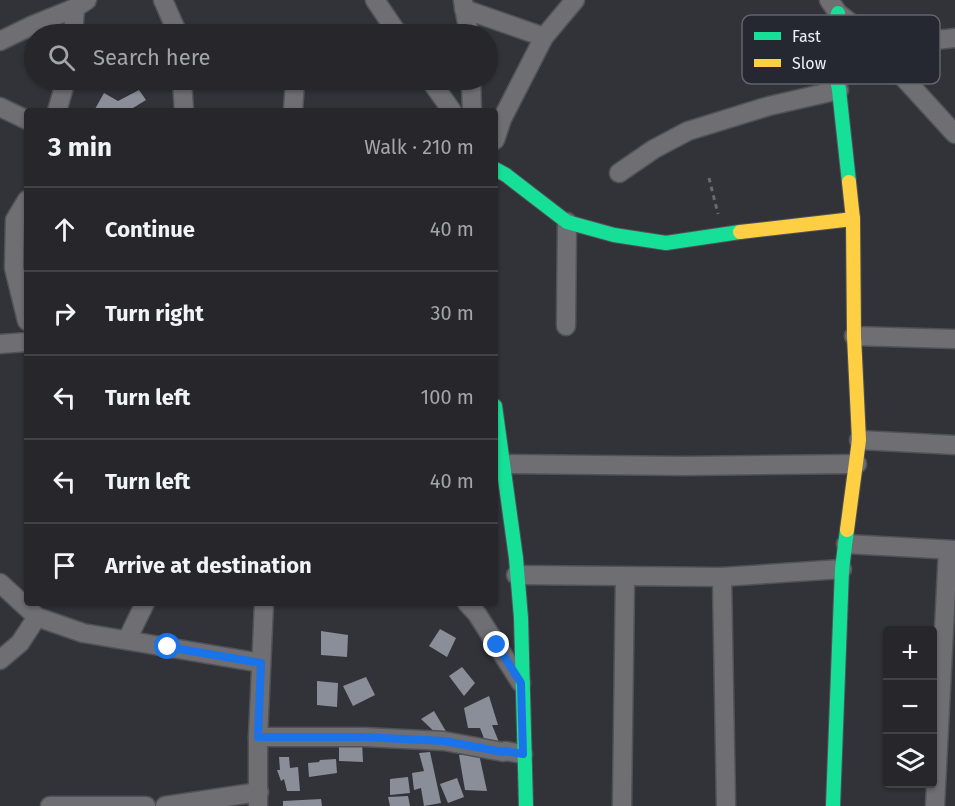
<!DOCTYPE html>
<meta charset="utf-8">
<style>
:root{--surface:#26262b;--page:#2e2e33;--text:#f1f3f6;--muted:#a4a5a9;--line:#424347}
body{margin:0;font-family:"Fira Sans",sans-serif;background:var(--page);color:var(--text)}
.controls{position:absolute;right:18px;bottom:18px;display:grid;overflow:hidden;border-radius:6px;box-shadow:0 2px 4px #0004}
.controls button{width:54px;height:54px;display:grid;place-items:center;padding:0;border:0;border-bottom:2px solid var(--line);background:var(--surface);color:var(--text);font:30px sans-serif}
.stop{position:absolute;width:18px;height:18px;margin:-14px;border:4px solid #1a73e8;border-radius:50%;background:#fff}
.stop.end{background:#1a73e8;border-color:#fff;box-shadow:0 2px 6px #0008}
.list{margin:0;padding:0;list-style:none}
h2{display:flex;justify-content:space-between;align-items:center;height:78px;margin:0;padding:0 24px;font-size:26px}
h2 small{font-size:20px;font-weight:400;color:var(--muted)}
.list li{display:grid;grid-template-columns:39px 1fr auto;gap:18px;align-items:center;box-sizing:border-box;height:84px;padding:0 24px;border-top:2px solid var(--line)}
.list b{display:block;font-size:22px;white-space:nowrap}
.list em{font-size:20px;font-style:normal;color:var(--muted)}
.icon{flex:none;width:33px;height:33px;fill:none;stroke:currentColor;stroke-width:2;stroke-linecap:round;stroke-linejoin:round}
.map{position:relative;flex:none;width:955px;height:806px;overflow:hidden}
.search{position:absolute;background:var(--surface);box-shadow:0 2px 4px #0004;left:24px;top:24px;width:474px;height:66px;display:flex;align-items:center;gap:15px;box-sizing:border-box;padding:0 21px;border-radius:33px;color:var(--muted);font-size:22px}
.panel{position:absolute;background:var(--surface);box-shadow:0 2px 4px #0004;left:24px;top:108px;width:474px;height:498px;border-radius:6px}
.map>svg:first-child{display:block}
.building{fill:#8a8e99}
.lines{fill:none;stroke-linecap:round;stroke-linejoin:round}
.street-casing{stroke:#515258;stroke-width:21}
.fast-casing{stroke:#515258;stroke-width:16}
.slow-casing{stroke:#515258;stroke-width:16}
.path{stroke:#696a6f;stroke-width:3;stroke-dasharray:4.5 4.5;stroke-linecap:butt}
.street{stroke:#6e6e73;stroke-width:18}
.fast{stroke:#16e098;stroke-width:14}
.slow{stroke:#ffcf43;stroke-width:14}
.route{stroke:#1a73e8;stroke-width:8}
.key{fill:#252831;stroke:#61646c;stroke-width:1.5}
.key-label{font-size:16px;fill:#edeff6}
</style>
<div class="map">
<svg width="955" height="806" viewBox="0 0 955 806">
<rect width="100%" height="100%" fill="#323339"/>
<g class="building">
<polygon points="139,90 146,100 133,108 135,111 100,111 95,109 104,93 118,101"/>
<polygon points="440,629 456,638 447,657 429,646"/>
<polygon points="321,631 348,635 347,657 321,655"/>
<polygon points="462,667 475,683 464,696 449,676"/>
<polygon points="366,677 375,695 353,706 343,686"/>
<polygon points="317,681 338,683 337,707 317,705"/>
<polygon points="489,696 498,725 492,725 503,752 485,741 480,728 468,728 464,708"/>
<polygon points="434,711 447,733 444,741 421,719"/>
<polygon points="362,741 363,762 339,761 339,742"/>
<polygon points="430,752 441,803 424,806 421,788 414,790 412,773 424,771 419,753"/>
<polygon points="479,754 487,791 465,790 459,755"/>
<polygon points="279,757 289,757 290,768 298,767 300,791 287,791 284,779 281,781 277,770 280,770"/>
<polygon points="336,759 337,773 309,777 308,763 319,762 320,760"/>
<polygon points="408,777 410,793 390,795 390,779"/>
<polygon points="457,778 464,797 448,803 440,784"/>
<polygon points="408,796 410,806 390,806 388,797"/>
<polygon points="321,799 322,806 283,806 283,801"/>
</g>
<g class="lines">
<defs>
<g id="street">
<polyline points="163,0 178,34"/>
<polyline points="375,0 398,34"/>
<polyline points="829,0 838,13 880,46 902,76 955,134"/>
<polyline points="463,1 469,34"/>
<polyline points="464,9 544,37"/>
<polyline points="73,34 75,8"/>
<polyline points="0,41 33,25 75,8 87,0"/>
<polyline points="880,46 955,38"/>
<polyline points="182,80 184,111"/>
<polyline points="430,80 452,111"/>
<polyline points="471,80 472,111"/>
<polyline points="0,107 27,120"/>
<polyline points="57,111 66,80"/>
<polyline points="293,111 295,81"/>
<polyline points="495,140 502,119 544,37 575,0"/>
<polyline points="619,173 654,149 688,131 769,106 839,90"/>
<polyline points="27,200 15,220 14,268 27,321"/>
<polyline points="566,326 567,222"/>
<polyline points="854,336 955,339"/>
<polyline points="0,344 27,342"/>
<polyline points="859,440 955,445"/>
<polyline points="503,464 685,466 857,464"/>
<polyline points="846,544 955,550"/>
<polyline points="516,575 722,577 842,569"/>
<polyline points="722,577 726,806"/>
<polyline points="0,583 37,617 83,633 261,663"/>
<polyline points="467,603 477,614 521,683"/>
<polyline points="127,640 145,603"/>
<polyline points="0,660 20,643 37,617"/>
<polyline points="258,737 364,737 444,741 503,752 505,751 523,754"/>
<polyline points="50,806 146,806"/>
<polyline points="165,806 259,792"/>
<polyline points="258,806 258,737 264,603"/>
<polyline points="622,806 625,577"/>
<polyline points="935,806 948,550"/>
</g>
<g id="fast">
<polyline points="838,13 831,46 839,90 849,182"/>
<polyline points="495,169 506,175 567,222 614,235 666,243 740,232"/>
<polyline points="495,406 516,558 521,618 526,806"/>
<polyline points="833,806 842,569 847,530"/>
</g>
<g id="slow">
<polyline points="740,232 853,219"/>
<polyline points="847,530 859,440 854,336 853,219 849,182"/>
</g>
</defs>
<use href="#street" class="street-casing"/>
<use href="#fast" class="fast-casing"/>
<use href="#slow" class="slow-casing"/>
<polyline class="path" points="709,178 718,214"/>
<use href="#street" class="street"/>
<use href="#fast" class="fast"/>
<use href="#slow" class="slow"/>
</g>
<g class="lines">
<polyline class="route" points="168,647 261,663 258,737 364,737 444,741 503,752 505,751 523,754 521,683 497,645"/>
</g>
<rect x="742" y="15" width="198" height="69" rx="9" class="key"/>
<rect x="754" y="32" width="27" height="8" fill="#16e098"/>
<rect x="754" y="59" width="27" height="8" fill="#ffcf43"/>
<g class="key-label">
<text x="792" y="42">Fast</text>
<text x="792" y="69">Slow</text>
</g>
</svg>
<div class="controls">
<button>+</button>
<button>−</button>
<button><svg class="icon" aria-label="layers" viewBox="0 0 24 24"><path d="M12 4l9 5-9 5-9-5zM3 14l9 5 9-5"/></svg></button>
</div>
<div class="stop" style="left:168px;top:647px"></div>
<div class="stop end" style="left:497px;top:645px"></div>
<div class="search"><svg class="icon" aria-label="search" viewBox="0 0 24 24"><circle cx="10" cy="10" r="6"/><path d="M15 15l6 6"/></svg>Search here</div>
<section class="panel">
<h2>3 min<small>Walk · 210 m</small></h2>
<ul class="list">
<li><svg class="icon" aria-label="ahead" viewBox="0 0 24 24"><path d="M12 20V5M6 11l6-6 6 6"/></svg><div><b>Continue</b></div><em>40 m</em></li>
<li><svg class="icon" aria-label="right" viewBox="0 0 24 24"><path d="M7 20v-9h11M14 6l5 5-5 5"/></svg><div><b>Turn right</b></div><em>30 m</em></li>
<li><svg class="icon" aria-label="left" viewBox="0 0 24 24"><path d="M17 20v-9H6M10 6l-5 5 5 5"/></svg><div><b>Turn left</b></div><em>100 m</em></li>
<li><svg class="icon" aria-label="left" viewBox="0 0 24 24"><path d="M17 20v-9H6M10 6l-5 5 5 5"/></svg><div><b>Turn left</b></div><em>40 m</em></li>
<li><svg class="icon" aria-label="arrive" viewBox="0 0 24 24"><path d="M6 21V4h12l-3 4 3 4H6"/></svg><div><b>Arrive at destination</b></div></li>
</ul>
</section>
</div>
